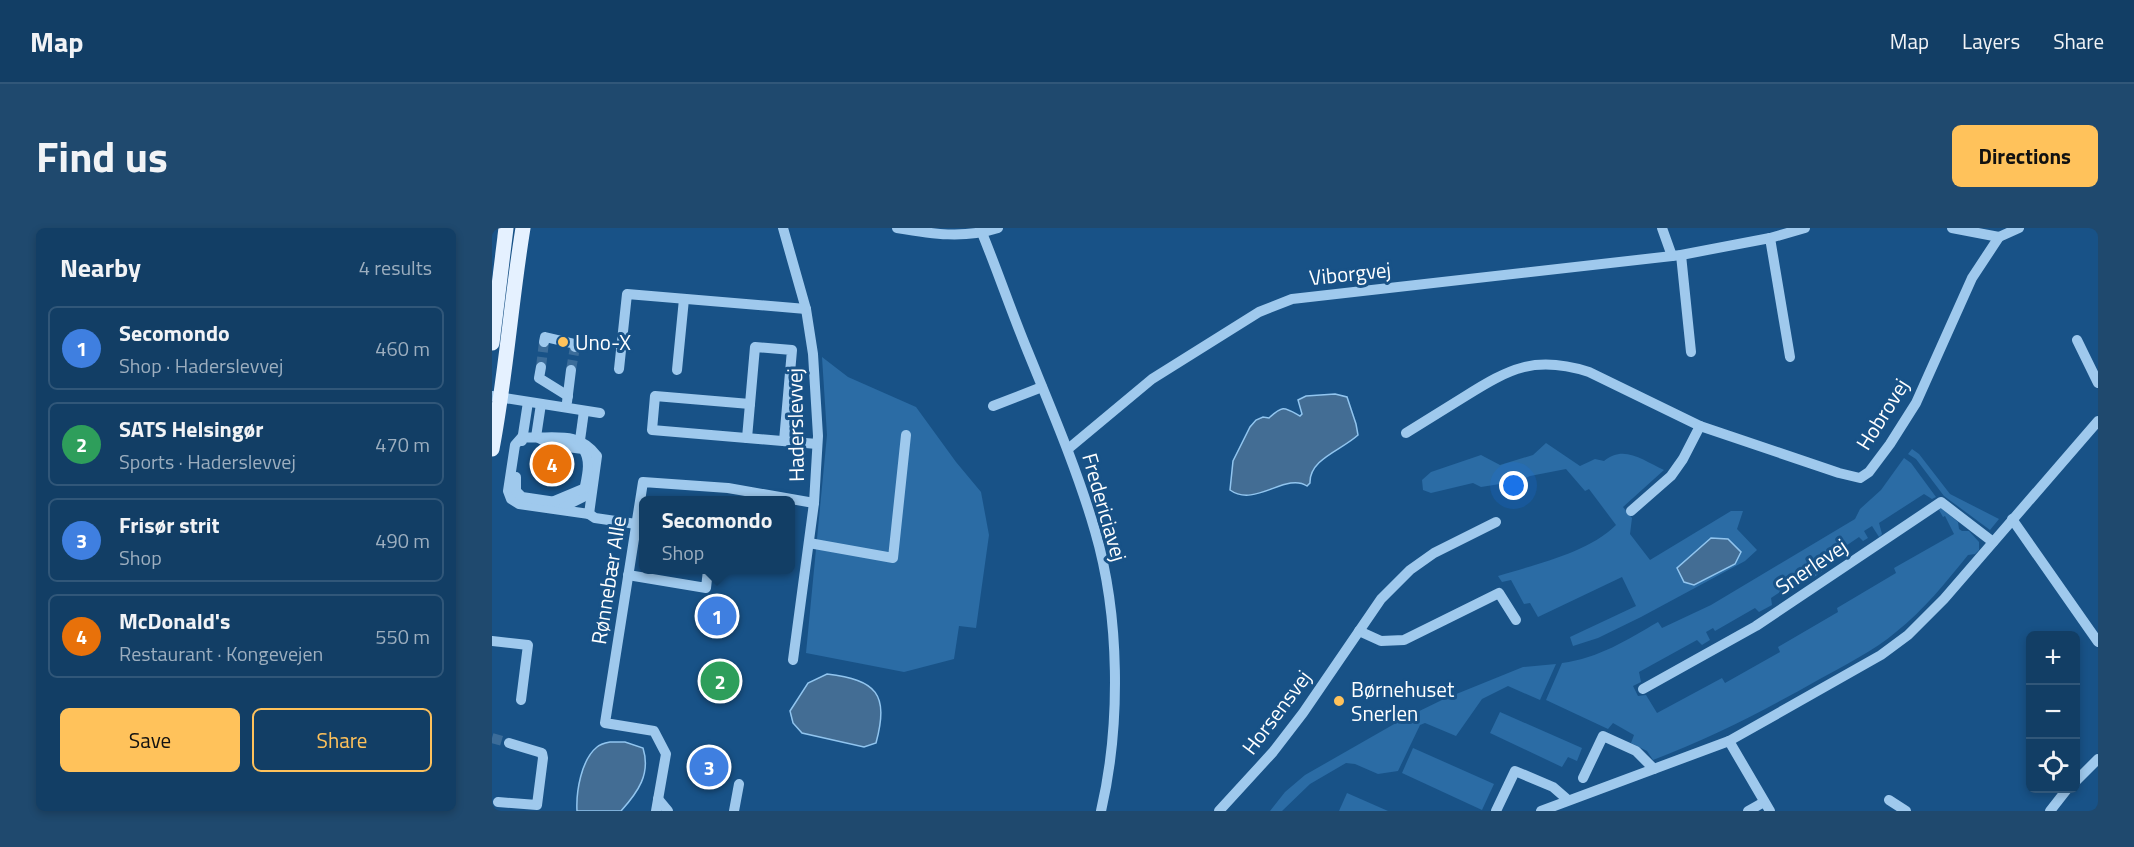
<!DOCTYPE html>
<meta charset="utf-8">
<style>
:root{--surface:#123e65;--page:#1f496e;--text:#f1f3f6;--muted:#9caebf;--line:#315779;--accent:#ffc25b}
body{margin:0;font-family:"Titillium Web",sans-serif;background:var(--page);color:var(--text)}
.controls{position:absolute;right:18px;bottom:18px;display:grid;overflow:hidden;border-radius:9px;box-shadow:0 3px 9px #0003}
.controls button{width:54px;height:54px;display:grid;place-items:center;padding:0;border:0;border-bottom:2px solid var(--line);background:var(--surface);color:var(--text);font:30px sans-serif}
.you{position:absolute;left:1022px;top:258px;width:21px;height:21px;margin:-15px;border:4px solid #fff;border-radius:50%;background:#1a73e8;box-shadow:0 0 0 9px #1a73e833}
.badge{display:grid;place-items:center;width:39px;height:39px;border-radius:50%;background:var(--accent);color:#fff;font-size:20px;font-weight:700}
.pin{position:absolute;translate:-50% -50%;border:3px solid #fff;box-shadow:0 2px 6px #0006}
.popup{position:absolute;left:147px;top:268px;width:156px;height:78px;box-sizing:border-box;display:grid;place-content:center;border-radius:9px;background:var(--surface);filter:drop-shadow(0 2px 4px #0005);font-size:20px;white-space:nowrap;color:var(--muted)}
.popup b{font-size:22px;color:var(--text)}
.popup::after{content:'';position:absolute;left:50%;top:100%;margin-left:-12px;border:12px solid transparent;border-top-color:var(--surface)}
.list{margin:0;padding:0;list-style:none}
h2{display:flex;justify-content:space-between;align-items:center;height:78px;margin:0;padding:0 24px;font-size:26px}
h2 small{font-size:20px;font-weight:400;color:var(--muted)}
.list li{display:grid;grid-template-columns:39px 1fr auto;gap:18px;align-items:center;box-sizing:border-box;height:84px;margin:0 12px 12px;padding:0 12px;border:2px solid var(--line);border-radius:9px}
.list b{display:block;font-size:22px;white-space:nowrap}
.list p{margin:0;font-size:20px;white-space:nowrap;color:var(--muted)}
.list em{font-size:20px;font-style:normal;color:var(--muted)}
.actions{display:flex;gap:12px;padding:18px 24px}
.actions a{flex:1;padding:14px 0;border:2px solid var(--accent);border-radius:9px;text-align:center;font-size:21px;color:var(--accent)}
.actions .main{background:var(--accent);color:#111}
.icon{flex:none;width:33px;height:33px;fill:none;stroke:currentColor;stroke-width:2;stroke-linecap:round;stroke-linejoin:round}
.map{position:relative;flex:none;width:1606px;height:583px;overflow:hidden;border-radius:9px}
header{display:flex;align-items:center;gap:36px;box-sizing:border-box;height:84px;padding:0 30px;background:var(--surface);border-bottom:2px solid var(--line)}
header strong{font-size:28px}
nav{display:flex;gap:33px;margin-inline-start:auto;font-size:21px}
.intro{display:flex;align-items:center;justify-content:space-between;box-sizing:border-box;height:144px;padding:0 36px}
h1{margin:0;font-size:42px}
.button{padding:15px 27px;border-radius:9px;background:var(--accent);color:#111;font-size:21px;font-weight:700}
main{display:flex;gap:36px;padding:0 36px}
aside{flex:1;background:var(--surface);border-radius:9px;box-shadow:0 3px 9px #0003}
.map>svg:first-child{display:block}
.green{fill:#2b6ca5}
.water{fill:#436d94;stroke:#91c5ef;stroke-width:1.5}
.lines{fill:none;stroke-linecap:round;stroke-linejoin:round}
.minor-tunnel{stroke:#3b6c99;stroke-width:10;stroke-dasharray:10 5;stroke-linecap:butt}
.minor{stroke:#9fc9ed;stroke-width:10}
.major{stroke:#e5f1ff;stroke-width:15}
.poi-dot{fill:#ffc25b;stroke:#185287;stroke-width:2}
.labels{text-anchor:middle;dominant-baseline:central;stroke-width:6;stroke-linejoin:round;paint-order:stroke}
.street-label{font-size:21px;fill:#fff;stroke:#185287}
.poi-label{font-size:21px;fill:#fff;stroke:#185287;text-anchor:start}
</style>
<header>
<strong>Map</strong>
<nav><a>Map</a><a>Layers</a><a>Share</a></nav>
</header>
<div class="intro"><h1>Find us</h1><a class="button">Directions</a></div>
<main>
<aside>
<h2>Nearby<small>4 results</small></h2>
<ul class="list">
<li><span class="badge" style="background:#3f7fe0">1</span><div><b>Secomondo</b><p>Shop · Haderslevvej</p></div><em>460 m</em></li>
<li><span class="badge" style="background:#2e9e5b">2</span><div><b>SATS Helsingør</b><p>Sports · Haderslevvej</p></div><em>470 m</em></li>
<li><span class="badge" style="background:#3f7fe0">3</span><div><b>Frisør strit</b><p>Shop</p></div><em>490 m</em></li>
<li><span class="badge" style="background:#e8710a">4</span><div><b>McDonald's</b><p>Restaurant · Kongevejen</p></div><em>550 m</em></li>
</ul>
<div class="actions"><a class="main">Save</a><a>Share</a></div>
</aside>
<div class="map">
<svg width="1606" height="583" viewBox="0 0 1606 583">
<rect width="100%" height="100%" fill="#185287"/>
<g class="green">
<polygon points="330,129 356,149 424,179 464,234 489,264 497,307 484,400 467,398 462,431 412,444 314,425 335,207"/>
<path d="M1054 215 1088 238 1103 231 1112 233C1132 216 1152 233 1172 242L1131 279 1140 290 1138 306 1158 332 1239 283H1251L1245 301 1265 322 1253 333 1149 389 1106 410 1081 418 1078 409 1144 378 1130 349 1046 389 1038 375 1032 376 1019 352 1010 354 1006 348C1044 336 1096 325 1124 297L1097 261 1093 263 1074 241 1038 248 1027 253 989 259 981 255 939 265 931 262 930 252 939 244 989 227 1008 237 1041 227Z"/>
<polygon points="1420,221 1427,226 1458,266 1507,291 1498,302 1452,268 1424,231 1416,226"/>
<path d="M1412 230 1419 235 1444 269 1440 271 1432 266 1387 295 1390 306 1387 309 1380 298 1372 303 1376 310 1371 313 1367 309 1330 334 1333 341 1321 350 1316 345 1279 370 1280 377 1267 384 1263 380 1223 403 1221 400 1214 404 1218 412 1210 417 1205 412 1147 444 1149 454 1141 458 1146 468 1154 467 1165 485 1230 450 1233 455 1288 424 1286 419 1346 384 1345 380 1404 345 1402 340 1462 306 1453 288 1451 289 1447 282 1449 280 1466 294 1467 301 1470 303H1477L1487 314V322L1483 326 1476 327C1454 354 1432 382 1404 404 1383 422 1351 438 1326 452 1273 482 1219 510 1161 532L1155 523 1139 515 1142 507 1121 495 1116 501 1054 472 1070 435C1107 430 1135 412 1166 394L1170 400 1219 377 1363 291 1368 281 1389 262Z"/>
<polygon points="1064,436 1048,472 1016,458 990,471 964,508 933,495 928,497 906,543 886,546 863,536 854,535 818,556 790,583 778,583 793,564 813,547 911,491 952,471 1031,439"/>
<polygon points="1008,484 1090,520 1085,533 1076,529 1070,539 998,505"/>
<polygon points="921,520 1002,556 990,582 910,545"/>
<polygon points="855,565 896,583 847,583"/>
</g>
<g class="water">
<path d="M843 166 855 169 864 196 866 207C850 222 817 231 818 255L815 258C794 244 763 280 738 262L741 233 758 199 764 192 771 189 777 190C791 177 792 179 808 188L810 186 806 172 814 168Z"/>
<polygon points="1219,310 1236,311 1249,324 1243,336 1202,357 1192,354 1185,340"/>
<path d="M335 446C385 452 397 466 384 515L372 519 310 505 301 495 298 483 316 455Z"/>
<path d="M118 514H133L151 520C159 546 146 564 129 583H85C84 564 89 532 105 519 108 516 113 515 118 514Z"/>
</g>
<g class="lines">
<g class="minor-tunnel">
<polyline points="49,139 52,114"/>
<polyline points="79,142 83,119"/>
<polyline points="0,510 17,515"/>
</g>
<g class="minor">
<polyline points="291,0 314,81 321,126 326,208 322,275 301,432"/>
<path d="M405 0C440 6 472 11 506 0"/>
<path d="M488 0C505 41 519 83 536 124 560 183 585 241 603 303 628 388 629 497 609 583"/>
<polyline points="1170,0 1180,28"/>
<polyline points="1460,0 1507,9"/>
<polyline points="1278,10 1298,129"/>
<polyline points="1189,27 1199,124"/>
<polyline points="1585,112 1606,155"/>
<polyline points="52,114 53,109 83,116 83,119"/>
<polyline points="49,139 47,150 76,168"/>
<polyline points="127,141 135,66 314,81"/>
<polyline points="185,142 192,71"/>
<polyline points="0,168 108,185"/>
<polyline points="75,174 79,142"/>
<polyline points="258,176 163,168 160,202 325,216"/>
<polyline points="501,178 550,159"/>
<path d="M914 205C933 193 953 181 972 169 1018 140 1043 127 1097 144L1208 198 1347 245 1368 250 1377 244 1398 216 1424 175 1480 50 1507 9 1527 0"/>
<path d="M30 209C59 212 85 201 105 228L97 286 27 276 19 271 16 263 23 217Z"/>
<polyline points="44,209 49,176"/>
<polyline points="255,210 263,119 300,122 292,213"/>
<polyline points="88,212 92,183"/>
<polyline points="30,213 36,174"/>
<polyline points="576,221 660,151 767,84 800,71 1189,27 1278,10 1313,0"/>
<path d="M24 249V263L30 269 77 276 91 269C93 254 101 234 91 221L60 217 47 210"/>
<polyline points="62,273 93,260"/>
<polyline points="1139,283 1179,248 1191,231 1208,198"/>
<polyline points="97,286 103,290 144,296"/>
<polyline points="1520,291 1606,414"/>
<polyline points="317,315 401,330 414,207"/>
<polyline points="136,347 214,360 216,342"/>
<polyline points="867,403 889,413 912,412 1007,365 1024,392"/>
<polyline points="0,413 36,417 29,472"/>
<polyline points="1151,461 1264,398 1449,274 1501,314"/>
<polyline points="1237,513 1278,583"/>
<polyline points="1091,550 1111,508 1144,523 1162,541"/>
<polyline points="1584,553 1606,531"/>
<polyline points="166,571 176,583"/>
<polyline points="1397,572 1414,583"/>
<polyline points="6,574 45,577 51,530 50,525 17,515"/>
<polyline points="164,583 174,526 162,503 113,495 151,254 236,260 322,275"/>
<polyline points="242,583 247,556"/>
<polyline points="727,583 781,524 811,485 889,371 918,342 942,325 1004,294"/>
<polyline points="1004,583 1023,543 1061,559 1076,572"/>
<polyline points="1049,583 1237,513 1389,427 1416,407 1452,371 1606,193"/>
<polyline points="1256,583 1272,574"/>
<polyline points="1558,583 1576,560"/>
</g>
<g class="major">
<polyline points="0,115 14,0"/>
<path d="M0 221C14 148 19 73 31 0"/>
</g>
</g>
<g class="poi-dot">
<circle cx="71" cy="114" r="6"/>
<circle cx="847" cy="473" r="6"/>
</g>
<g class="labels">
<g class="street-label">
<text transform="translate(858 45) rotate(-6)">Viborgvej</text>
<text transform="translate(1390 186) rotate(-58)">Hobrovej</text>
<text transform="translate(303 197) rotate(-91)">Haderslevvej</text>
<text transform="translate(613 279) rotate(74)">Fredericiavej</text>
<text transform="translate(1319 338) rotate(-34)">Snerlevej</text>
<text transform="translate(116 352) rotate(-81)">Rønnebær Alle</text>
<text transform="translate(784 484) rotate(-53)">Horsensvej</text>
</g>
<g class="poi-label">
<text x="83" y="114">Uno-X</text>
<text x="859" y="461">Børnehuset<tspan x="859" dy="24">Snerlen</tspan></text>
</g>
</g>
</svg>
<div class="controls">
<button>+</button>
<button>−</button>
<button><svg class="icon" aria-label="locate" viewBox="0 0 24 24"><circle cx="12" cy="12" r="6"/><path d="M12 2v4M12 18v4M2 12h4M18 12h4"/></svg></button>
</div>
<div class="you"></div>
<div class="pin badge" style="left:225px;top:388px;background:#3f7fe0">1</div>
<div class="popup"><b>Secomondo</b>Shop</div>
<div class="pin badge" style="left:228px;top:453px;background:#2e9e5b">2</div>
<div class="pin badge" style="left:217px;top:539px;background:#3f7fe0">3</div>
<div class="pin badge" style="left:60px;top:236px;background:#e8710a">4</div>
</div>
</main>
